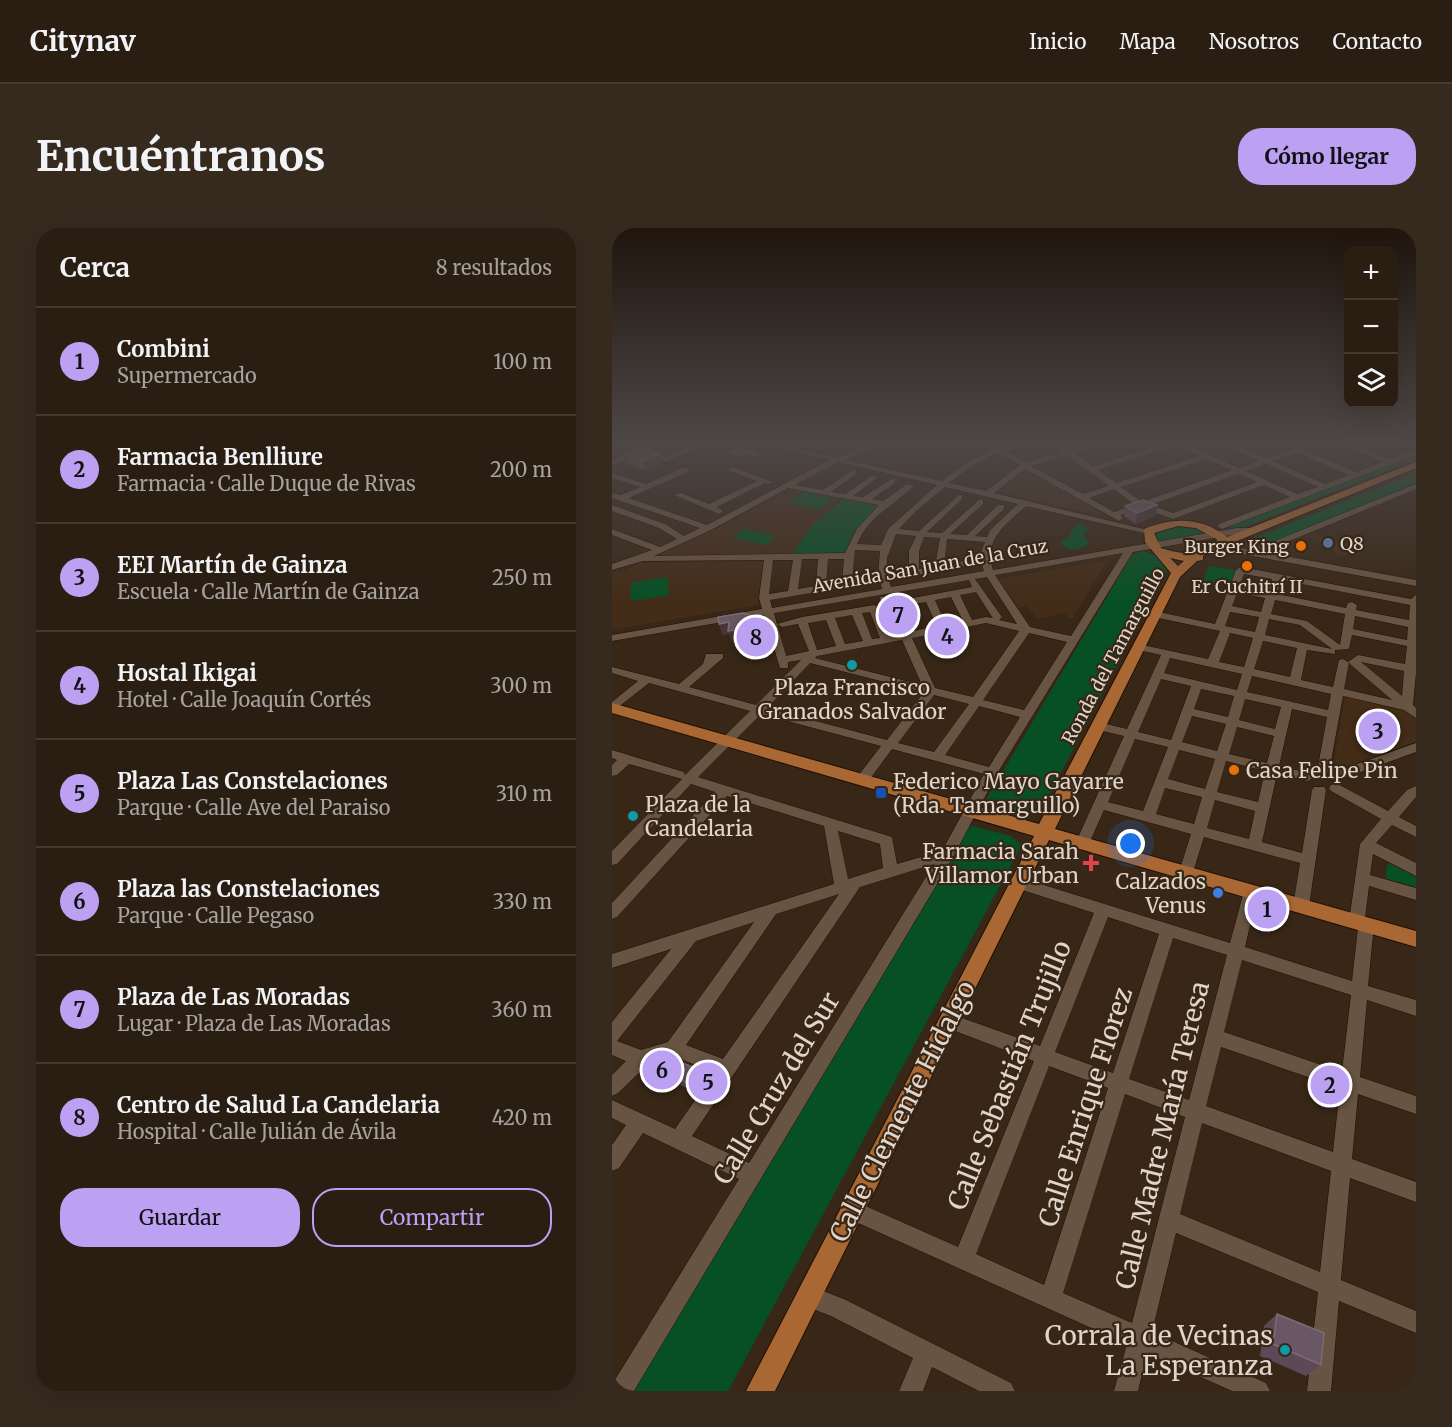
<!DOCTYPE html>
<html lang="es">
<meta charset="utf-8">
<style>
:root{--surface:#2a1d11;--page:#362a1f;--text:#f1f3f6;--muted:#a5a29f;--line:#463b31;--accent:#bca0f2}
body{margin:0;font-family:Merriweather,serif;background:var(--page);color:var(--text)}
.controls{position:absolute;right:18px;top:18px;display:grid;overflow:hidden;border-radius:12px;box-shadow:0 6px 24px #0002}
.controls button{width:54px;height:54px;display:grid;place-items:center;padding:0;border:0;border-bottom:2px solid var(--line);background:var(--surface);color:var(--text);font:30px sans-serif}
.you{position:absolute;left:519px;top:616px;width:21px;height:21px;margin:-15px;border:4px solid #fff;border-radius:50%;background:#1a73e8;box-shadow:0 0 0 9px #1a73e833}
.badge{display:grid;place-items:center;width:39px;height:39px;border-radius:50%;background:var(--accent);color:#111;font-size:20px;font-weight:700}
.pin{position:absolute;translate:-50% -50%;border:3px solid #fff;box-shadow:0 2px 6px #0006}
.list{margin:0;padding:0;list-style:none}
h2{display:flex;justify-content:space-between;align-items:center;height:78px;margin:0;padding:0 24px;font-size:26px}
h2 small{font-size:20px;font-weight:400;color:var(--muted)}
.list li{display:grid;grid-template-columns:39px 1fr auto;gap:18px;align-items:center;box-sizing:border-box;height:108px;padding:0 24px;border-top:2px solid var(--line)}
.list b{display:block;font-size:22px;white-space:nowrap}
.list p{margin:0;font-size:20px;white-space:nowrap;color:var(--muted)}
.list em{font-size:20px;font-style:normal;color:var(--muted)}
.actions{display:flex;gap:12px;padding:18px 24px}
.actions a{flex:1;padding:14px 0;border:2px solid var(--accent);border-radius:24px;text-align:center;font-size:21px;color:var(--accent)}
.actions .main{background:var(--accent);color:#111}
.icon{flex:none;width:33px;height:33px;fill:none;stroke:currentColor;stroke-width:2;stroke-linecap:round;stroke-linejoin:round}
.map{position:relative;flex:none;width:804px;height:1163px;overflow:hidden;border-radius:24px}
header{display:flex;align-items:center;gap:36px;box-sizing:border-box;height:84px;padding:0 30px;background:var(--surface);border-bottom:2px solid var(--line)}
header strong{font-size:28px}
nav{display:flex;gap:33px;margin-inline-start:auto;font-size:21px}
.intro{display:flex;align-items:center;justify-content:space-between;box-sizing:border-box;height:144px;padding:0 36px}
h1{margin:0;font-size:42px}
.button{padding:15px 27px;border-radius:24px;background:var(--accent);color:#111;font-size:21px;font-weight:700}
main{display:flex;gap:36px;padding:0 36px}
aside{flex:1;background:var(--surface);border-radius:24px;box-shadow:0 6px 24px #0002}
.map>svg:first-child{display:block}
.built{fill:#432c18}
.green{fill:#075025}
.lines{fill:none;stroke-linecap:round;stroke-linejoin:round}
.minor-casing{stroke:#1f0f02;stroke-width:1}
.major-casing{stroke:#1f0f02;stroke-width:2}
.minor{fill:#685443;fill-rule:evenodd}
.major{fill:#a96734;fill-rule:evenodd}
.wall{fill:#5b4957}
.shaded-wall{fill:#473538}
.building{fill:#695863;stroke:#7c6b74;stroke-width:1.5}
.service-dot{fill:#5c6f8a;stroke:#382717;stroke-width:2}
.food-dot{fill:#e8710a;stroke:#382717;stroke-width:2}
.culture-dot{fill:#0f9aa8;stroke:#382717;stroke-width:2}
.transit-dot{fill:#1a4fb4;stroke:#382717;stroke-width:2}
.health-dot{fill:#e0444e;stroke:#382717;stroke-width:2}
.shop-dot{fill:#3f7fe0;stroke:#382717;stroke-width:2}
.labels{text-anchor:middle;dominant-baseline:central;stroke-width:4.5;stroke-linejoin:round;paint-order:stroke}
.far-poi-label{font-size:18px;fill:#e0d5cb;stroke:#382717;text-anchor:start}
.far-street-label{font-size:18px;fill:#e0d5cb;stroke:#382717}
.poi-label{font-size:21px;fill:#e0d5cb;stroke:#382717;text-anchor:start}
.near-street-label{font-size:26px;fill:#e0d5cb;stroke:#382717}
.near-poi-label{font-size:26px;fill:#e0d5cb;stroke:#382717;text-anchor:end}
</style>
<header>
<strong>Citynav</strong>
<nav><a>Inicio</a><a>Mapa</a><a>Nosotros</a><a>Contacto</a></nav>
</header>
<div class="intro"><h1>Encuéntranos</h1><a class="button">Cómo llegar</a></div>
<main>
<aside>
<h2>Cerca<small>8 resultados</small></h2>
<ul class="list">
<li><span class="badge">1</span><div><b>Combini</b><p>Supermercado</p></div><em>100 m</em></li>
<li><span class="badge">2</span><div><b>Farmacia Benlliure</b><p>Farmacia · Calle Duque de Rivas</p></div><em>200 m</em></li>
<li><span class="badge">3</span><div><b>EEI Martín de Gainza</b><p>Escuela · Calle Martín de Gainza</p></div><em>250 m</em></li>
<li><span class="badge">4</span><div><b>Hostal Ikigai</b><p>Hotel · Calle Joaquín Cortés</p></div><em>300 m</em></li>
<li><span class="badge">5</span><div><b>Plaza Las Constelaciones</b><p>Parque · Calle Ave del Paraiso</p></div><em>310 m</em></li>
<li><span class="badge">6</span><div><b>Plaza las Constelaciones</b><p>Parque · Calle Pegaso</p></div><em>330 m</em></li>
<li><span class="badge">7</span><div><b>Plaza de Las Moradas</b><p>Lugar · Plaza de Las Moradas</p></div><em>360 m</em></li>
<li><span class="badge">8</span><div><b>Centro de Salud La Candelaria</b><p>Hospital · Calle Julián de Ávila</p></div><em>420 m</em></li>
</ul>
<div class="actions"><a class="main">Guardar</a><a>Compartir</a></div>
</aside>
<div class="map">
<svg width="804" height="1163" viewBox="0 0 804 1163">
<rect width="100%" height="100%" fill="#382717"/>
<g class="built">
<polygon points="414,241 490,284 486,287 386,264"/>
<polygon points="180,260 230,269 200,298 178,329 42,329 122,293"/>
<polygon points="702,305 741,324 726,331 722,322 693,308"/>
<polygon points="496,332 461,390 457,390 453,385 425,391 415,378 406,380 387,351"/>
<polygon points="151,333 146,377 0,402 0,344 14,342 28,335"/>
<polygon points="733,468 794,483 804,491 804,515 734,540 722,534"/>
</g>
<g class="green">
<polygon points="804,225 804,231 630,300 614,299"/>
<polygon points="804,245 804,256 642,322 633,314"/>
<polygon points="191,264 222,270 208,281 177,275"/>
<polygon points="232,270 266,277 241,305 232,326 180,326 200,298"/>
<polygon points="467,296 477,300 471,307 476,313 475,318 461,322 450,317 449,313 458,308 457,305"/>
<polygon points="563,297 583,299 599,305 542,315 542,306 548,301"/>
<polygon points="132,301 164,308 153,317 120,310"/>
<path d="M531 323 546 328 556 340 430 581C417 593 388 584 375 574V570L520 327Z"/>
<polygon points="597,338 629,343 623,358 591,353"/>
<polygon points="55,349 57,367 19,373 19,355"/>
<polygon points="360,598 399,608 410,617 116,1163 19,1163 354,601"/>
<polygon points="776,635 804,649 804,659 773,650"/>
</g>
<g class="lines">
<defs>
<g id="minor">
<polygon points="52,212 62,212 36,223 54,229 76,219 83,221 54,234 31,226 0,237 0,232"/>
<path d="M135 212H146L225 230 263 212H271L234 232 330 253 355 234 380 222 365 212H373L387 220C417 211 429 207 457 222L492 212H502L462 225 481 238 558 214 557 212H572V215L627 240 647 233 603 212H611L622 216 637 212H646L629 219 654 230 708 212H717L692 222 744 244 771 234 720 212H729L778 231 803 222 777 212H787L804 217V227L610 301 606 298 607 296 678 269 652 257 561 291 530 280 508 287 511 290 507 293 413 241 382 265 540 303 536 306 414 278C394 296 371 312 381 342L625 300H641L645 303 641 306H625L521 324 386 544 340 631 22 1163H0L1 1155 127 951 31 905 7 940 0 943V917L14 897 0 890V872L63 901 102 845 62 828 35 837 6 865 0 868V847L14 833 0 827V794L59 721 0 740V726L222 656 212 598 115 568 5 689 0 691V675L103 564 79 556 5 636 0 637V623L70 551 17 536 5 547 0 548V537L5 532 0 530V522L72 544 73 547 138 483 37 455 0 484V474L26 453 0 445V439L67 456 91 436 94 426H111V430L77 459 144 477 189 432 176 434V440H168L152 387 0 413V407L150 381 147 370 152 332 31 333 0 342V336L40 322 0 307V301L48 319 65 311 47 300 0 283V277L53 296 72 308 88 300 0 270V265L9 267 28 259 0 250V245L34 256 70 240H76V244L17 270 95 297 217 232ZM430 213 450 224 414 234 393 223ZM564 217 588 228 504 255 486 242ZM386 225 408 237 374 263 337 255 361 237ZM685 225 737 247 713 256 661 233ZM455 227 497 258 471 266 419 238ZM594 231 620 242 530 274 509 259ZM226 234 325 257 276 301 269 317 245 316C256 289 282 277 302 258L295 256 271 273 260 271 283 255V251H280L251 269 241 268 264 251 265 249 261 247 233 266 219 264 244 246V242H241L211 262 183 257ZM654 236 706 259 685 266 634 243ZM626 246 645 254 561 285 538 277ZM333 259 406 276 378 302 375 309 363 308 392 281V277H386L355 307 338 306 371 276V272L368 271 330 305 315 304 350 271V267H347L307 303 287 301 304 283ZM176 260 267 277 245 301 233 325 42 328 99 302ZM502 261 523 277 502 284 477 270ZM284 306 304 308 297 323V342L275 346V330ZM312 309 328 310 323 338 307 341V323ZM335 311 373 314 367 329 372 343 279 359 277 352 354 338 356 336 351 333 332 336ZM243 322 268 323 266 348 240 352ZM511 325 459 408 418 399 383 347ZM190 331H206L204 358 186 361ZM216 331H232L230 354 214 356ZM161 332H181L176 363 157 366ZM375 349 405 396 387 392 390 389 363 351ZM357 352 360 359 301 370 296 373 301 376 314 374 325 398 278 408 267 380 262 377 190 389 165 396 162 385ZM268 353 270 361 160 380 158 372ZM364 364 380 389 381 390 374 389 360 392 348 367ZM339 369 351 393 334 397 323 372ZM258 384 268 410 260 411 250 385ZM240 387 251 413 233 416 223 390ZM214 392 224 418 205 422 196 395ZM374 395 407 403 361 469 323 460 300 410ZM165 396 170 399 186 396 197 423 174 428ZM417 405 455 414 412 482 371 472ZM290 412 310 457 203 430 205 428ZM198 435 312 464 275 512 155 480ZM322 467 357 476 322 524 286 515ZM367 478 408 489 377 539 333 527ZM149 486 269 518 243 552 250 557 255 555 280 521 372 546 330 623 285 636 280 609 86 549ZM226 603 268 616 271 640 236 651ZM322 636 137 935 80 908 248 659ZM227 666 111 831 74 817 164 686ZM142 694 56 814 29 822 5 813 84 713Z"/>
<polygon points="126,219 146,224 147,226 142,229 132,227 125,229 114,225"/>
<polygon points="121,239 161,254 157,256 153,255 105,279 111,283 107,286 62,267 69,265 97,276 145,253 118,243 117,241"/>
<polygon points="804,256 804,261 651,324 804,352 804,358 602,321 597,318 602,315 640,322"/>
<path d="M629 339 799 371 804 367V445L801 477 804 480V490L792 482 731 468 717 544 711 548 705 544 715 489 680 481 667 538 701 546 702 549 696 553 665 546 650 614 690 625 700 562 702 559H712L714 562 697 678 694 682 689 684 684 682 681 678 688 635 592 609 581 644 579 648H569L567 644 579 606 492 582 476 618H466L464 614 512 508 482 501 480 498 486 494 515 501 549 427 522 421 521 419 526 416 596 431 608 403 542 389 537 386 542 383 603 396 624 342ZM632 346 660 351 655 365 627 359ZM669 352 798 377 797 392 744 382 745 377 740 374 736 375 734 380 665 366ZM625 365 653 370 649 384 620 378ZM663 372 733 386 728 417 695 393 659 386ZM618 384 647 389 643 404 613 398ZM743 388 796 399 795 412 741 401ZM657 391 688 397 720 421 653 407ZM618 405 641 410 632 439 607 434ZM740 407 795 418 793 436 746 427 736 434 731 431 727 432 721 459 689 452 695 422 723 426V422L737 421ZM651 413 685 420 678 449 642 441ZM558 430 630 446 625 462 552 445ZM737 434 738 436 780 472 732 461ZM749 434 792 443 790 468ZM640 448 719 466 716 482 635 464ZM549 451 579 458 559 512 526 504ZM589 461 622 468 616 489 582 481ZM633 471 669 479 663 501 627 492ZM580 488 614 496 605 523 570 514ZM625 499 662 508 655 535 617 526ZM523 511 556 519 531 583 496 574ZM567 522 603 531 593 561 556 551ZM614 533 653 543 646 574 605 564ZM553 560 590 569 582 596 544 586ZM603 572 643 583 637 611 595 600Z"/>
<polygon points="804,515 804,524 727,552 717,552 716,549 717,546"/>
<path d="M724 555 776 583 795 562 804 558V569L787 589 804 598V609L780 597 764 615 804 635V648L761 626 758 647 804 660V672L757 658 753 690 759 692 762 696 756 758 804 772V788L755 772 748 849 804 868V886L746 866 740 931 804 954V974L738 950 729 1052 804 1083V1105L727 1073 719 1163H695L706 1064 564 1005 540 1104 654 1155 658 1163H620L535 1125 526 1163H502L515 1116 233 989 230 982 233 975 240 972 346 1019 422 833 330 798 328 793 330 788 336 785 428 818 482 685 401 659 399 655 401 651 406 649 618 715 632 663 634 659 639 657 644 659 646 663 633 719 740 753 746 700 740 698 737 694 748 616 769 591 719 563 717 560 719 557ZM496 689 547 706 501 845 443 824ZM561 710 615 727 577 872 517 851ZM630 732 739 767 730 844 612 804ZM609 819 728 860 721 924 594 878ZM437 838 496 860 432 1057 364 1026ZM513 866 573 889 520 1095 451 1065ZM590 895 719 943 708 1044 568 986Z"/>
<polygon points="196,1057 234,1072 399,1155 403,1163 367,1163 320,1139 311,1163 287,1163 301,1130 219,1088 188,1076 185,1068 188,1060"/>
</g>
<path id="major" d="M804 234V240L620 315V320L615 324H607L606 320 591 328V332L585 333 568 349 443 601 804 703V719L437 612 163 1163H134L422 608 0 485V475L427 596 559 345 533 314 532 301C561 289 590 289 615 309ZM566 298 584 300 606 312C576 324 583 330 549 320L542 305ZM558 330 572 333 566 338Z"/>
</defs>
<use href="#minor" class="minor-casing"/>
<use href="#major" class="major-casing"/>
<use href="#minor" class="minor"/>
<use href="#major" class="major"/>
</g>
<g class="wall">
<polygon points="11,226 51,235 33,242 14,236"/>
<polygon points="545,277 544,287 524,296 512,288 513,278"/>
<polygon points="269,370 305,400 279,405 271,385"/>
<polygon points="83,840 87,847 77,861 49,848 44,841"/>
<polygon points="665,1086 709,1137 694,1148 648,1128 652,1098"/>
</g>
<g class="shaded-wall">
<polygon points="48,226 51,235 33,242 30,233"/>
<polygon points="545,277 544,287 524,296 525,285"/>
<polygon points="303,385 305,400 279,405 277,390"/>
<polygon points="147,390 153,418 141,421 138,409"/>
<polygon points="117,394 133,396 137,408 128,414 120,415 117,406 110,407 107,396"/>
<polygon points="83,840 87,847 77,861 73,854"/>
</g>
<g class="building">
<polygon points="28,220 48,226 30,233 11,226"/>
<polygon points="531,272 545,277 525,285 513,278"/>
<polygon points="293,367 303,385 277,390 269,370"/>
<polygon points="131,385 147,390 150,407 138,409 133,396 125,402 116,403 117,394 107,396 106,389"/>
<polygon points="54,828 83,840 73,854 44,841"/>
<polygon points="665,1086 712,1105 709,1137 661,1116"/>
</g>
<linearGradient id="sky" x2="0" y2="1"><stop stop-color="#1f150d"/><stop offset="0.57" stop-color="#4d4747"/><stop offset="1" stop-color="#4d4747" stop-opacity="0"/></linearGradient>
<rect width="804" height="374" fill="url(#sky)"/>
<circle class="service-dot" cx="716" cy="315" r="6"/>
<g class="food-dot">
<circle cx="689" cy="318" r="6"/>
<circle cx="635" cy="338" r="6"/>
<circle cx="622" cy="542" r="6"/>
</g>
<g class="culture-dot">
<circle cx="240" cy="437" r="6"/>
<circle cx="21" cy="588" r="6"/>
<circle cx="673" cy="1122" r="6"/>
</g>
<rect class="transit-dot" x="263" y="559" width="12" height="12" rx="3"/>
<path class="health-dot" d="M476 626h6v6h6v6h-6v6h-6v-6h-6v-6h6z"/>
<circle class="shop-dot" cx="606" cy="665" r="6"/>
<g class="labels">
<g class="far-poi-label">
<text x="728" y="315">Q8</text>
<text x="677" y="318" text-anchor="end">Burger King</text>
<text x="635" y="358" text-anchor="middle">Er Cuchitrí II</text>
</g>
<g class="far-street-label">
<text transform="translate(318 338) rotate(-10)">Avenida San Juan de la Cruz</text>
<text transform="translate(501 428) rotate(-62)">Ronda del Tamarguillo</text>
</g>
<g class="poi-label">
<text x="240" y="459" text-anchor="middle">Plaza Francisco<tspan x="240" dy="24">Granados Salvador</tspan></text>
<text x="634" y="542">Casa Felipe Pin</text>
<text x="281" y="553">Federico Mayo Gayarre<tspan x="281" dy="24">(Rda. Tamarguillo)</tspan></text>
<text x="33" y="576">Plaza de la<tspan x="33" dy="24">Candelaria</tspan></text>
<text x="467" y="623" text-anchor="end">Farmacia Sarah<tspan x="467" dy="24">Villamor Urban</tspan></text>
<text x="594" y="653" text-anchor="end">Calzados<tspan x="594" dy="24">Venus</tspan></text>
</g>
<g class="near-street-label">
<text transform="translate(397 847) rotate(-68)">Calle Sebastián Trujillo</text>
<text transform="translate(164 860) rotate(-59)">Calle Cruz del Sur</text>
<text transform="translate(473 879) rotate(-72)">Calle Enrique Florez</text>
<text transform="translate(290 883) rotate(-63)">Calle Clemente Hidalgo</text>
<text transform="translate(550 907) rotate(-76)">Calle Madre María Teresa</text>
</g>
<g class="near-poi-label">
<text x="661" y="1107">Corrala de Vecinas<tspan x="661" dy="30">La Esperanza</tspan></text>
</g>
</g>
</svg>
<div class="controls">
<button>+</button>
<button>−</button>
<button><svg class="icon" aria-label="layers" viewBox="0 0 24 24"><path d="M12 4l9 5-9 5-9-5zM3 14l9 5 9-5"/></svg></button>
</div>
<div class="you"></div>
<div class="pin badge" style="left:655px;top:681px">1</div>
<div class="pin badge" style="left:718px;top:857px">2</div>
<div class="pin badge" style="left:766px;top:503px">3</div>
<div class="pin badge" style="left:335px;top:408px">4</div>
<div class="pin badge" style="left:96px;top:854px">5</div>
<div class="pin badge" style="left:50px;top:842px">6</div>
<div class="pin badge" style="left:286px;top:387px">7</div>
<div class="pin badge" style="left:144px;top:409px">8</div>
</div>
</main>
